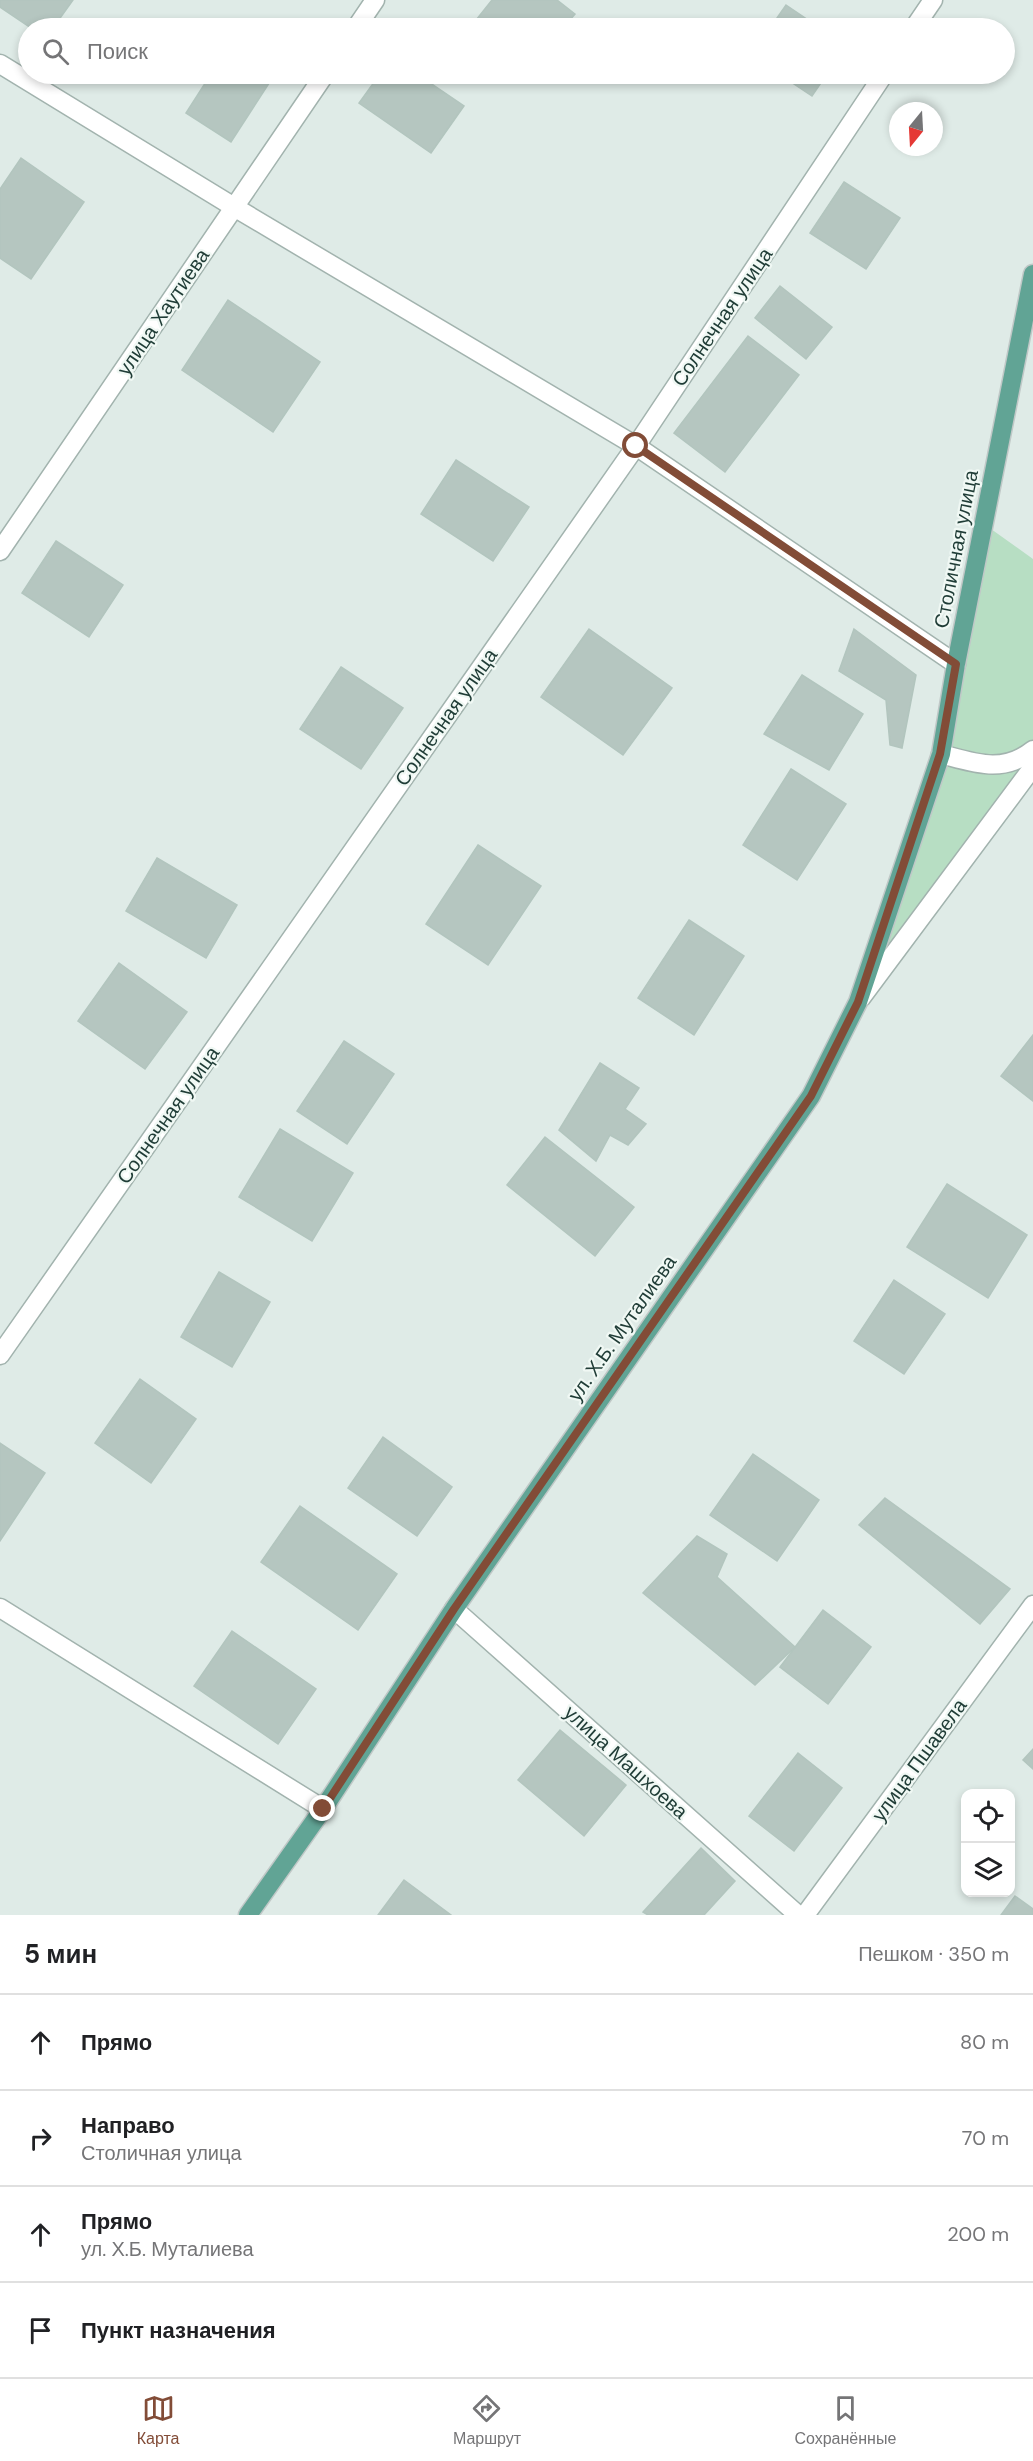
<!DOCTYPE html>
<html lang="ru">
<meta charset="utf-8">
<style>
:root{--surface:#fff;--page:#f2f2f2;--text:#202124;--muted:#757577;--line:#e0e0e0;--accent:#824c37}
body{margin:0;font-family:"DM Sans",sans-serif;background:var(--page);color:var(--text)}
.controls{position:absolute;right:18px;bottom:18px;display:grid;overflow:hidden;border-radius:12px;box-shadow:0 3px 9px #0003}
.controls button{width:54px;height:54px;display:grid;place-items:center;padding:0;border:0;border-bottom:2px solid var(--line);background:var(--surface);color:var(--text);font:30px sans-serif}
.compass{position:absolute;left:889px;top:102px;width:54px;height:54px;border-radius:50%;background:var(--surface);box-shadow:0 3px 9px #0003;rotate:198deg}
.stop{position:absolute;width:18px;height:18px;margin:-14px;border:4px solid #824c37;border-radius:50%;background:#fff}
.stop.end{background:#824c37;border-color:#fff;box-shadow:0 2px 6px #0008}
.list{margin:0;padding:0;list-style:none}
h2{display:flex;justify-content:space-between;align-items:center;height:78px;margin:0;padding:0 24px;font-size:26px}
h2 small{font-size:20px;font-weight:400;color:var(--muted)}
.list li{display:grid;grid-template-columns:39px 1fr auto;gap:18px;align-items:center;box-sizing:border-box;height:96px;padding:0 24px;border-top:2px solid var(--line)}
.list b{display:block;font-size:22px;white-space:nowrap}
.list p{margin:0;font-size:20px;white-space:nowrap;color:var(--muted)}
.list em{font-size:20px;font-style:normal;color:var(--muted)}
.icon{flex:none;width:33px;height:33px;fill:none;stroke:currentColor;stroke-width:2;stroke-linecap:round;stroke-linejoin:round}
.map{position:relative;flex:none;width:1033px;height:1915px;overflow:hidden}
.search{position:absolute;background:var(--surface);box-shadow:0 3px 9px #0003;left:18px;right:18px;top:18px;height:66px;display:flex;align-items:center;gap:15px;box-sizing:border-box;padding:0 21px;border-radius:33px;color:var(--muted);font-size:22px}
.sheet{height:462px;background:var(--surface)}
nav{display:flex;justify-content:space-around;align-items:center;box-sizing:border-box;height:84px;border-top:2px solid var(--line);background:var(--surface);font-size:16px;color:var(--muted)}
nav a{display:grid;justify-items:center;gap:3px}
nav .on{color:var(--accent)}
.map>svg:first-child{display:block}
.green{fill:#b7dec3}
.building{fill:#b5c6c0;stroke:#b2c5be;stroke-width:1.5}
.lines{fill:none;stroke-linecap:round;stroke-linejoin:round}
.minor-casing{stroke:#a2b3ae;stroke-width:21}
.major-casing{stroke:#c0c8c7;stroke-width:21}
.minor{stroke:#fff;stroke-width:18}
.major{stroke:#61a495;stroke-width:18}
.route{stroke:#824c37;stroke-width:8}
.labels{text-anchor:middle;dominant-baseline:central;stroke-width:4.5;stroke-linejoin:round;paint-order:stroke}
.street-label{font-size:20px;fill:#1f3c36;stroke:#f0f8f4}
</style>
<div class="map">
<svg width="1033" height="1915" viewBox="0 0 1033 1915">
<rect width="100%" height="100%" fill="#dfebe7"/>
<polygon class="green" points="984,524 1033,559 1033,767 858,1002 948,756"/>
<g class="building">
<polygon points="0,0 73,0 53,28 31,28 0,7"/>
<polygon points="492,0 557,0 575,14 563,28 476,28 472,25"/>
<polygon points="786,5 820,28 770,28"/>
<polygon points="211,74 275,74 231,142 186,113"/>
<polygon points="380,74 417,74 464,106 431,153 359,103"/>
<polygon points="779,74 827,74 812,96"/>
<polygon points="21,158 84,202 31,279 0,258 0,189"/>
<polygon points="844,182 900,218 866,269 810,233"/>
<polygon points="780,286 832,327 806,359 755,318"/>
<polygon points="228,300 320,362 273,432 182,370"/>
<polygon points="748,336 799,375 725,472 674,433"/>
<polygon points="456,460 529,507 493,561 421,514"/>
<polygon points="56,541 123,585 89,637 22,593"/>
<polygon points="589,629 672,688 623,755 541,697"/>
<polygon points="854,629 916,675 902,748 890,745 886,700 839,671"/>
<polygon points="341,667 403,708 361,769 300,729"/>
<polygon points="802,675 863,714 829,770 764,734"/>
<polygon points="791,769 846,804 797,880 743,845"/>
<polygon points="478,845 541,886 488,965 426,924"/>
<polygon points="157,858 237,905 206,958 126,911"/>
<polygon points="689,920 744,956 694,1035 638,998"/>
<polygon points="119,963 187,1012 145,1069 78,1021"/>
<polygon points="1033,1035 1033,1101 1001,1076"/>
<polygon points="344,1041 394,1074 347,1144 297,1111"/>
<polygon points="600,1063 639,1088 625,1109 646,1124 628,1145 610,1135 596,1161 559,1130"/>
<polygon points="280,1129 353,1173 312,1241 239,1197"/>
<polygon points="545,1137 634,1207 595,1256 507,1185"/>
<polygon points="947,1184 1027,1235 988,1298 907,1247"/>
<polygon points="219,1272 270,1302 232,1367 181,1337"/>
<polygon points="894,1280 945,1314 904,1374 854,1341"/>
<polygon points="140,1379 196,1419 151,1483 95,1443"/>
<polygon points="383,1437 452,1487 417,1536 348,1488"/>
<polygon points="0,1443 45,1473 0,1541"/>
<polygon points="753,1454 819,1500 777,1561 710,1515"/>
<polygon points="885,1498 1010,1589 980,1624 859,1525"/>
<polygon points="300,1506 397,1574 358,1630 261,1562"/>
<polygon points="697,1536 727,1554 717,1577 795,1647 755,1685 643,1593"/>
<polygon points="823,1610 871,1647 828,1704 780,1667"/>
<polygon points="232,1631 316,1689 278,1744 194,1686"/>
<polygon points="560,1730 626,1785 584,1836 518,1780"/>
<polygon points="1033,1749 1033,1769 1023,1760"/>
<polygon points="798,1753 842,1788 794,1851 749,1816"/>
<polygon points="701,1848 735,1881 704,1915 648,1915 643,1912"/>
<polygon points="404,1880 451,1915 378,1915"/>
<polygon points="1015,1896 1033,1909 1033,1915 1001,1915"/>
</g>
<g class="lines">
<defs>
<g id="minor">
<polyline points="356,28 375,0"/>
<polyline points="914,28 933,0"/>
<polyline points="0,64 234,207 636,446 956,664"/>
<polyline points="0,551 325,74"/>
<path d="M941 754C975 763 1003 774 1033 750"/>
<polyline points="861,998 1033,767"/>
<polyline points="0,1355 636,446 884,74"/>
<polyline points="0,1608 323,1809"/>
<polyline points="454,1609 798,1915"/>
<polyline points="805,1915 1033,1605"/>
</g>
<polyline id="major" points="248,1915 323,1809 454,1609 811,1096 858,1002 941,754 956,664 1033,274"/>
</defs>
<use href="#minor" class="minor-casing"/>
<use href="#major" class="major-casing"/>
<use href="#minor" class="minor"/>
<use href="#major" class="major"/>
</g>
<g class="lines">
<polyline class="route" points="323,1809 454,1609 811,1096 858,1002 940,754 956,664 636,446"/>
</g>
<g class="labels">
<g class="street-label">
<text transform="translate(163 312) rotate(-56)">улица Хаутиева</text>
<text transform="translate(722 317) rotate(-56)">Солнечная улица</text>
<text transform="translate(956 549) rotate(-79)">Столичная улица</text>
<text transform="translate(446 717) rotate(-55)">Солнечная улица</text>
<text transform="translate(168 1115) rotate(-55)">Солнечная улица</text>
<text transform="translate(622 1328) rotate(-55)">ул. Х.Б. Муталиева</text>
<text transform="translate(919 1760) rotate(-54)">улица Пшавела</text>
<text transform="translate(626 1762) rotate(42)">улица Машхоева</text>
</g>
</g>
</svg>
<div class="controls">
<button><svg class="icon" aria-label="locate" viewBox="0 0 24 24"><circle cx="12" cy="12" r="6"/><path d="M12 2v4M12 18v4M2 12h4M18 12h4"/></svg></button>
<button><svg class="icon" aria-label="layers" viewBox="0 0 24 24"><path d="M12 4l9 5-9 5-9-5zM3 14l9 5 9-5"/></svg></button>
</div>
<svg class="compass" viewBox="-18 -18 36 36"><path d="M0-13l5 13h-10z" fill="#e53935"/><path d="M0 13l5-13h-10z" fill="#757577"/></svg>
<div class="stop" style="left:636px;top:446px"></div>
<div class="stop end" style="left:323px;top:1809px"></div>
<div class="search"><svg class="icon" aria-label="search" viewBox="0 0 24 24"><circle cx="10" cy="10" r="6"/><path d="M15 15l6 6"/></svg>Поиск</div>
</div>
<section class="sheet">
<h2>5 мин<small>Пешком · 350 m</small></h2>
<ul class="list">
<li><svg class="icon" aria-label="ahead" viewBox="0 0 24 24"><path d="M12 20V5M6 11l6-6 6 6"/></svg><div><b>Прямо</b></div><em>80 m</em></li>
<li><svg class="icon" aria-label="right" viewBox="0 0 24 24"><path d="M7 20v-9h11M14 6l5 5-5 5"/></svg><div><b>Направо</b><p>Столичная улица</p></div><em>70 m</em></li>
<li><svg class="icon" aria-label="ahead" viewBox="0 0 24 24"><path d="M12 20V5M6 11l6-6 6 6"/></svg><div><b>Прямо</b><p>ул. Х.Б. Муталиева</p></div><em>200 m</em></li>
<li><svg class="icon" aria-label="arrive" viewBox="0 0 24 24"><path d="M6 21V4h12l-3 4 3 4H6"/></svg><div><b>Пункт назначения</b></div></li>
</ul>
</section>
<nav>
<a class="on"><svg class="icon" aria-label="map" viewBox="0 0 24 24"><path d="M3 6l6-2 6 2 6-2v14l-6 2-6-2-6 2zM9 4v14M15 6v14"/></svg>Карта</a>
<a><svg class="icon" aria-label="directions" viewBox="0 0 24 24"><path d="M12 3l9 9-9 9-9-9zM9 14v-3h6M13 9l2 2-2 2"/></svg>Маршрут</a>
<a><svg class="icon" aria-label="saved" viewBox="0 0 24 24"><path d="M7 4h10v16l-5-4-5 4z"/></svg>Сохранённые</a>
</nav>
